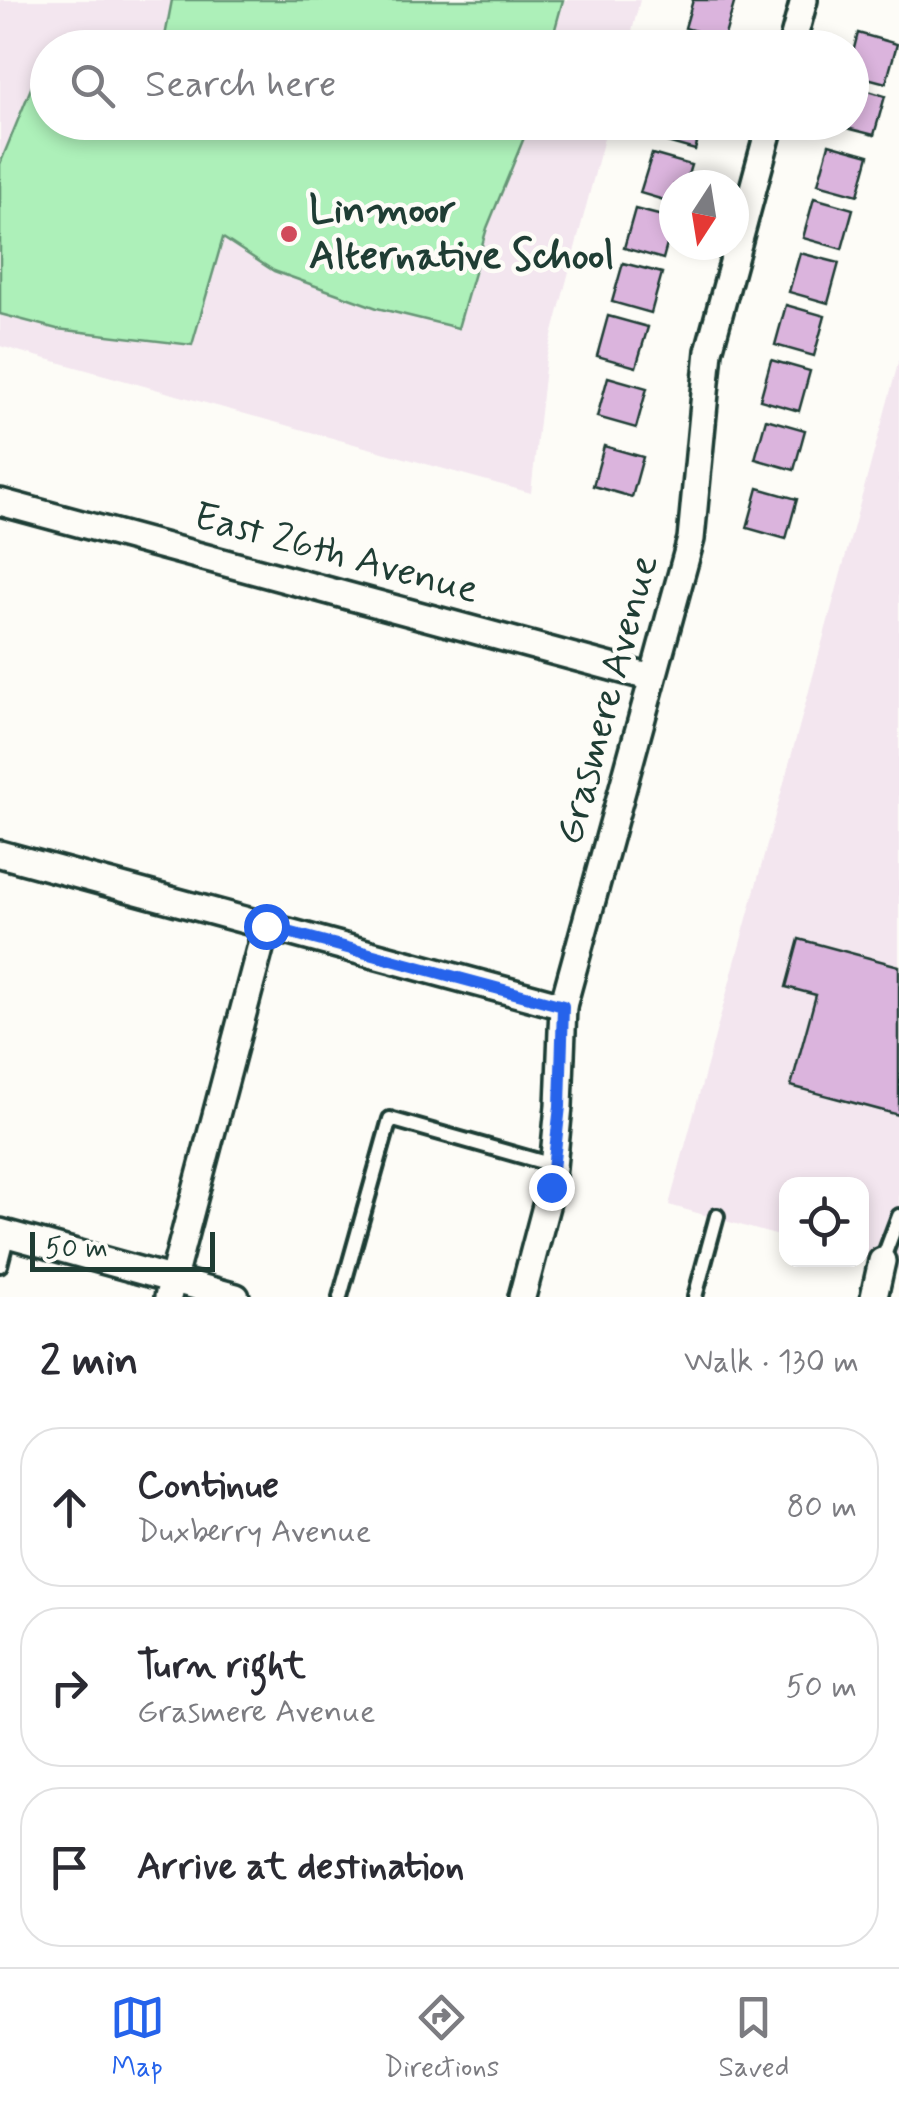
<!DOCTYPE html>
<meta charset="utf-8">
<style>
:root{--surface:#fff;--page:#f7f7f7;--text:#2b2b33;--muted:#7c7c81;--line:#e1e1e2;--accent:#2563eb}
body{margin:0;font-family:Mynerve,sans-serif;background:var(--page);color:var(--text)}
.controls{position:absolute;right:30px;bottom:30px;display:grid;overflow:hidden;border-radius:20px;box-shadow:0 5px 15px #0003}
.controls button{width:90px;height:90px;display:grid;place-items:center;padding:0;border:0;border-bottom:2px solid var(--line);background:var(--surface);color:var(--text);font:50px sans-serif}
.compass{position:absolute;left:659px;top:170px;width:90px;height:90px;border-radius:50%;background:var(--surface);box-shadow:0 5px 15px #0003;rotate:192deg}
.scale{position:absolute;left:30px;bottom:25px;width:185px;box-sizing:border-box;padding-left:10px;border:5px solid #1f3d34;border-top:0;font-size:28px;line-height:35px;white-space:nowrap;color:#1f3d34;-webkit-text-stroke:8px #fdfcf7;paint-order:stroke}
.stop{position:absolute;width:30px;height:30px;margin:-22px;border:8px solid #2563eb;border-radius:50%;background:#fff}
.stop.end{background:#2563eb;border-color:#fff;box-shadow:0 2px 10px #0008}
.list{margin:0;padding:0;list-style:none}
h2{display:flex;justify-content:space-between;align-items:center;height:130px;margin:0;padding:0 40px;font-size:42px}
h2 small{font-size:32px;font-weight:400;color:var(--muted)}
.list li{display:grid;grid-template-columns:65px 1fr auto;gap:30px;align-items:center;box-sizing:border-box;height:160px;margin:0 20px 20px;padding:0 20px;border:2px solid var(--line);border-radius:40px}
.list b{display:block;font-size:38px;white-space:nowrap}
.list p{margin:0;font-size:32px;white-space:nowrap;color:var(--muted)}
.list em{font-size:32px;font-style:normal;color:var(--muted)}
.icon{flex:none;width:55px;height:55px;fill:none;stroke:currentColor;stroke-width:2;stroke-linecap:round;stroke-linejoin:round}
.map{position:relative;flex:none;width:899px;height:1297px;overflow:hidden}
.search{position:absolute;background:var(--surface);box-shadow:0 5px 15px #0003;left:30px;right:30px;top:30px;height:110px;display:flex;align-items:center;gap:25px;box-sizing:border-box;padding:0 35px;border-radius:55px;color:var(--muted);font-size:38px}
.sheet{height:670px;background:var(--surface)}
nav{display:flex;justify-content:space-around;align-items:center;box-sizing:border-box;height:140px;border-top:2px solid var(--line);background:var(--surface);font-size:28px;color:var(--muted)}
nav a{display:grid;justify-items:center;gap:5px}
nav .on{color:var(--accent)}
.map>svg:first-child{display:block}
.built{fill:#f3e6ef}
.green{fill:#adf0b9;stroke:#669676;stroke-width:2.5}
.building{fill:#dbb4dd;stroke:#1f3d34;stroke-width:2.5}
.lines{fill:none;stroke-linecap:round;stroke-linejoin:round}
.service-casing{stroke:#1f3d34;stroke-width:20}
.minor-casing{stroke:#1f3d34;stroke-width:32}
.service{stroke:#fdfcf7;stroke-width:12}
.minor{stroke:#fdfcf7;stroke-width:25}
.route{stroke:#2563eb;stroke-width:12}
.poi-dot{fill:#d1495b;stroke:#fdfcf7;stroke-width:4}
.labels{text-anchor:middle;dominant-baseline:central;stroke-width:9;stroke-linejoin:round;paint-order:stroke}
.poi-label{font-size:40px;font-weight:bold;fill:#1f3d34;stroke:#fdfcf7;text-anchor:start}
.street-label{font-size:40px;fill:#1f3d34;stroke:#fdfcf7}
</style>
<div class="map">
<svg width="899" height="1297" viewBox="0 0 899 1297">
<rect width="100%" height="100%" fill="#fdfcf7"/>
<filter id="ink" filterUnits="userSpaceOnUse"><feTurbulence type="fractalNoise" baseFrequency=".01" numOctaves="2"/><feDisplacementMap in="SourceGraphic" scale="20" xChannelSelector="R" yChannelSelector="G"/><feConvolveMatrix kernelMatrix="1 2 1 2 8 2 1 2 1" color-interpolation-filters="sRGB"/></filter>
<g filter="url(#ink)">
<g class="built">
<polygon points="0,0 640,0 628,47 48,48 48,122 608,123 546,359 531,493 0,346"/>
<polygon points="899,360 899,1269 862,1259 862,1184 786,1184 786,1238 669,1205"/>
</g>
<g class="green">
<polygon points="172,0 563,0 550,47 163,47"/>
<polygon points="38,71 47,74 48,122 530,123 487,228 458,328 377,308 274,271 223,238 192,345 57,329 0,314 0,164"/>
</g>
<g class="building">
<polygon points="693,0 735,0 724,39 685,28"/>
<polygon points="858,33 897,44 886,83 852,74 852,56"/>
<polygon points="682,40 710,48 680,48"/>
<polygon points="852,86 885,96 874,135 835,125 852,122"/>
<polygon points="661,122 703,122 695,150 656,139"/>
<polygon points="829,144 869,155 858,195 818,184"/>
<polygon points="652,154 691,165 685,185 674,185 674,203 640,193"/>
<polygon points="814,198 853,209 842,249 803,238"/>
<polygon points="635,209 674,219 663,259 624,248"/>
<polygon points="800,253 839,263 828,303 789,292"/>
<polygon points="623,263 662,273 651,313 612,302"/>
<polygon points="786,305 825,316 814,356 775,345"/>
<polygon points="608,316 648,327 636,367 597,356"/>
<polygon points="771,360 810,371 799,411 760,400"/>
<polygon points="608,377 647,388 636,428 597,417"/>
<polygon points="766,419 805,430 794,470 755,459"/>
<polygon points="604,446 643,457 632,497 593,486"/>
<polygon points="758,488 797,499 786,539 747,528"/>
<polygon points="799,939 899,966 899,1115 791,1086 816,995 786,987"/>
</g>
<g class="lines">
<defs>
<g id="service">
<polyline points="882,1261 899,1216"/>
<polyline points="0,1265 8,1234"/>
<polyline points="340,1297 390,1119 553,1165"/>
<polyline points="695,1297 717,1216"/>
</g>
<g id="minor">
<polyline points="791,48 804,0"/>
<polyline points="0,502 652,678"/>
<polyline points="0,854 563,1006"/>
<polyline points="0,1232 236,1297"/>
<polyline points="168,1297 266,926"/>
<polyline points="522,1297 551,1187 559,1106 563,1006 691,539 709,351 771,122"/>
<polyline points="874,1297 882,1261"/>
</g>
</defs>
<use href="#service" class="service-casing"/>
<use href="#minor" class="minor-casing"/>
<use href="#service" class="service"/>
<use href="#minor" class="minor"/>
</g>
</g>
<g class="lines" filter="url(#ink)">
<polyline class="route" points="266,926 563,1006 560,1106 551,1187"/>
</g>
<circle class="poi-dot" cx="289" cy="234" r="10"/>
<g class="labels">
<g class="poi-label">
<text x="309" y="211">Linmoor<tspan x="309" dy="46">Alternative School</tspan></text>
</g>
<g class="street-label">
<text transform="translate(336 554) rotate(15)">East 26th Avenue</text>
<text transform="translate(608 700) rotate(-75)">Grasmere Avenue</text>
</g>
</g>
</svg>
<div class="controls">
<button><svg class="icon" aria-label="locate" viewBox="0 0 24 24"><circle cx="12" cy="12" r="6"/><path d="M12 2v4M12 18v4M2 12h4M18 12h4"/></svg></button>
</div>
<svg class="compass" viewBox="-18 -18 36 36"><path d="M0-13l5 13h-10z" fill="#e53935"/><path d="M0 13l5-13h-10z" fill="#7c7c81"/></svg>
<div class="scale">50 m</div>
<div class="stop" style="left:266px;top:926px"></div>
<div class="stop end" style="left:551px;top:1187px"></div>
<div class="search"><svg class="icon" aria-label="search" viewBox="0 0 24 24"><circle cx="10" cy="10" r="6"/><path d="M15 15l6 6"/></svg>Search here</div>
</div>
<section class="sheet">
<h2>2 min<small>Walk · 130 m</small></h2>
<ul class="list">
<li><svg class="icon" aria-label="ahead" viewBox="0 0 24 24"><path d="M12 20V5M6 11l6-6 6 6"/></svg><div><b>Continue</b><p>Duxberry Avenue</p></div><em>80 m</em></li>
<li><svg class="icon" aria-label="right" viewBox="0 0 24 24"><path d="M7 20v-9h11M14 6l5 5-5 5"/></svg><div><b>Turn right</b><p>Grasmere Avenue</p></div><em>50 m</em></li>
<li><svg class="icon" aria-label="arrive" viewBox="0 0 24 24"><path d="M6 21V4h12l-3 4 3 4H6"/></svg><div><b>Arrive at destination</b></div></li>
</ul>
</section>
<nav>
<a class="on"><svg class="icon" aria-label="map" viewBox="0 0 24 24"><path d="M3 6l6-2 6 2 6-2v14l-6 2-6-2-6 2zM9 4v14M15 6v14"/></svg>Map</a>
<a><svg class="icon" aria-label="directions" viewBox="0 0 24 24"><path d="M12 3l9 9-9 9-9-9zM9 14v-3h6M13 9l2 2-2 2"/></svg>Directions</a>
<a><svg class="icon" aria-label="saved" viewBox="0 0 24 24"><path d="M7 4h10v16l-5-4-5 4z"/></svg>Saved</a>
</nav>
